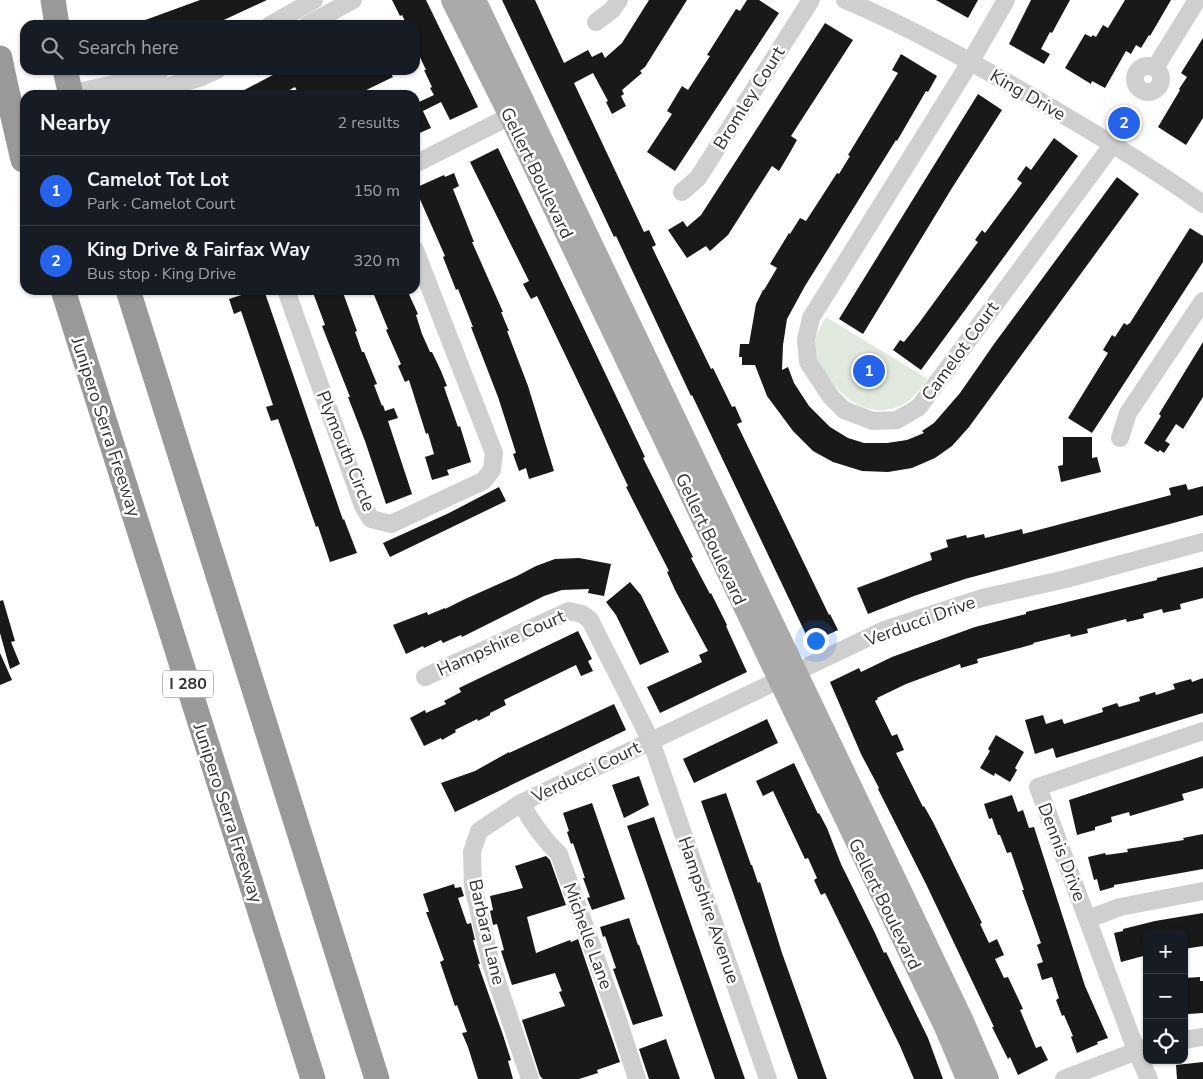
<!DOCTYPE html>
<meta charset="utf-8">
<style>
:root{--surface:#171b24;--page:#20242c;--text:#f1f3f6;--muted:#9ea1a6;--line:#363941;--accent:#2563eb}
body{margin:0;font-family:"Nunito Sans",sans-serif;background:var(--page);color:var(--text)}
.controls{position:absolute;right:15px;bottom:15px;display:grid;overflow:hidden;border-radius:10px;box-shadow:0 1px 4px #0004}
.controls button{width:45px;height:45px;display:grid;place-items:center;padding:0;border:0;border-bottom:1px solid var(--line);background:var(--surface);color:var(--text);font:25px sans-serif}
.you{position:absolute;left:815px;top:640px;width:18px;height:18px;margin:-12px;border:4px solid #fff;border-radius:50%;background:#1a73e8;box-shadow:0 0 0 8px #1a73e833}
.badge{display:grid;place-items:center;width:32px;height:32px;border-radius:50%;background:var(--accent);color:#fff;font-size:16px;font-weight:700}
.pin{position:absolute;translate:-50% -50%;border:2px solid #fff;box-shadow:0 1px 5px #0006}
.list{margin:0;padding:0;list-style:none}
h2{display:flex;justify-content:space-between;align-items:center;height:65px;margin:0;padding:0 20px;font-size:21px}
h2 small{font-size:16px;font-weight:400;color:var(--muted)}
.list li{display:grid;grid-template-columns:32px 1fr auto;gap:15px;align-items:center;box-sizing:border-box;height:70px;padding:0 20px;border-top:1px solid var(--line)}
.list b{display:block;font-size:19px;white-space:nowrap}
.list p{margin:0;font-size:16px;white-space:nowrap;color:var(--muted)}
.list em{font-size:16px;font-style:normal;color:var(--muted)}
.icon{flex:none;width:28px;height:28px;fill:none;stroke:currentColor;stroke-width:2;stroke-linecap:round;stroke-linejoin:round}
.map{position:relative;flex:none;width:1203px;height:1079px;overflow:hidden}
.search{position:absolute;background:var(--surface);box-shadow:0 1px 4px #0004;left:20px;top:20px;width:400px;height:55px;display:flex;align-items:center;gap:12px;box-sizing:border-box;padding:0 18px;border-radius:15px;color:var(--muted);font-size:19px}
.panel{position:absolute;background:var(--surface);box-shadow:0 1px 4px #0004;left:20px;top:90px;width:400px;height:205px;border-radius:15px}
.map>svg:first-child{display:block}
.green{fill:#e1e8dd}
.building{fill:#191919}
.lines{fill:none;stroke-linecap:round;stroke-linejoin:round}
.minor{stroke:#cfcfcf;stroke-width:18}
.major{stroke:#aaa;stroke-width:22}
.highway{stroke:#999;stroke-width:25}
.highway-bridge{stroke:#999;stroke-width:25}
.labels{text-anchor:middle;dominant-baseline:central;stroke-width:5;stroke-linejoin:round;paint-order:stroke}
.shield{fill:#fff;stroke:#707070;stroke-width:1}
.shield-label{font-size:16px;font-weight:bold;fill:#323232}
.street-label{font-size:18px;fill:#323232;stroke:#fff}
</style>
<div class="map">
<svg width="1203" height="1079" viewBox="0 0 1203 1079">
<rect width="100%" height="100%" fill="#fff"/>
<path class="green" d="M826 317 928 379C922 386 915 397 907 402 875 422 844 402 826 374 821 367 815 358 815 349 814 337 820 327 826 317Z"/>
<g class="building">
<polygon points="200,0 267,0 213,25 137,25 137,23"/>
<polygon points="392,0 426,0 478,107 450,120 441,102 423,111 431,128 415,135 415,93 419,102 434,95 430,88 432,87 424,70 426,70 418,53 420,52 415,41 415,25 407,25 402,15 400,16"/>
<polygon points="502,0 535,0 564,63 588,50 592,57 602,52 605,58 622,43 649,0 687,0 645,67 640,71 642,73 622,90 624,94 621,96 626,106 612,114 606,102 608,101 593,73 574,83 644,232 649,230 656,245 652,247 711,369 713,368 732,407 735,406 742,422 737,424 829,615 830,614 838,630 810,643 692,395 691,396 616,236 614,237"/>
<polygon points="747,0 759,0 779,13 675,171 647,152 672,114 667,111 682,86 688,90 710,56 707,55 736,9 740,11"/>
<polygon points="936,0 978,0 968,18"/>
<polygon points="1031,0 1070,0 1052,33 1050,32 1041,49 1050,54 1044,64 1009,44"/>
<polygon points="1125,0 1171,0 1150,36 1149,35 1141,48 1136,45 1131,54 1126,51 1105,88 1092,81 1091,84 1065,68 1085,34 1091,37 1093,35 1096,37 1103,25 1108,28"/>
<polygon points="825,23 853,40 791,136 797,140 788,156 779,171 772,166 728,235 710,251 706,246 687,258 668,230 683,221 687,227 701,215"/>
<polygon points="1203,38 1203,118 1186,145 1158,127 1180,90 1179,89 1187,77 1181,73"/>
<polygon points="901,54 937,76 928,92 926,91 897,141 896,140 805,286 787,319 783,345 782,370 788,367 794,383 809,406 830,427 848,438 864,443 887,443 907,440 924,433 922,431 934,423 960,393 994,344 1117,177 1139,194 969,427 952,446 935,458 912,468 888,472 862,471 833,462 813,451 793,431 767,396 755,365 742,365 742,357 739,357 740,344 749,344 756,304 763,290 764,290 777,268 770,264 789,233 790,234 800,218 806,221 837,173 839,174 850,156 848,155 898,73 892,70"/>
<polygon points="282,70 389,70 393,77 356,95 299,95 295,87 280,95 235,95"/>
<polygon points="978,94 1002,110 952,188 863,334 839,319"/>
<polygon points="1054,138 1078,156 921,370 893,350 900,340 904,342 919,323 978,242 975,240 982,230 985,233 1022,183 1017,179 1026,166 1031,170"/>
<polygon points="498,148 645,457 643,458 693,557 691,558 710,594 711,593 727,625 726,626 747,672 660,713 647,687 702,662 699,655 708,651 675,590 667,572 669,571 626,487 628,486 537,296 531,299 523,284 529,281 470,162"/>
<polygon points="454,173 459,186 453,189 474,242 472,242 503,312 501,312 509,331 507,331 528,386 554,471 529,479 526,468 519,471 513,454 516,453 498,397 471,327 473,327 458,289 456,290 443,257 445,256 415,188 444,175 445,177"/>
<polygon points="1190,228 1203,236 1203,262 1092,433 1068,418 1108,353 1103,350 1112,335 1115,337 1124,323 1127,325 1130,323"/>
<polygon points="257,290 264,290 343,520 344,519 357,553 330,562 318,526 316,527 278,419 271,421 266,407 273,405 241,311 234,314 229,299"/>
<polygon points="312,290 342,290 357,331 355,332 362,352 364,352 377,384 374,385 382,406 383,405 385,411 394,408 398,418 388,421 412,494 386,504 365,441 348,397 350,397 322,326 325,325"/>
<polygon points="372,290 407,290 418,314 416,315 422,334 430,352 432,352 441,371 447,386 444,387 458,427 460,426 471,462 447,470 449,475 432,480 425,457 434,454 428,433 426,434 409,380 405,382 398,366 401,364 386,330 388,329"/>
<polygon points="1203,342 1203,397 1183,429 1176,424 1165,441 1170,444 1164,453 1160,450 1158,452 1144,443 1161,416 1159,414"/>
<polygon points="1063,437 1092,437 1092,458 1097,457 1101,472 1061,482 1058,466 1063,465"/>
<polygon points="1186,484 1188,490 1203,486 1203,515 965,579 914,596 868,614 857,588 932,560 930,553 948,547 946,540 966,535 967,538 984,534 985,538 1022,529 1023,534 1171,495 1169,488"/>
<polygon points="499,487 506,501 390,557 383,543 449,513"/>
<polygon points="579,558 611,564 604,596 588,593 589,589 562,590 544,596 462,637 461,635 443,643 441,640 424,648 423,646 406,654 393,625 427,612 428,615 445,608 445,609 465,599 517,576 536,566 555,559"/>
<polygon points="1203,567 1203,598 1180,604 1181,609 1163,613 1162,609 1143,614 1144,618 1127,622 1126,619 1087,629 1088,633 1071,637 1070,634 1033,643 1034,644 1012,650 977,659 978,663 961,668 960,664 906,684 877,698 878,699 875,701 892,736 897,734 904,750 896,753 923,807 924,806 933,822 982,923 980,924 989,943 997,939 1004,955 995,959 1004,978 1008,977 1023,1009 1020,1010 1036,1048 1041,1046 1048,1060 1018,1075 1010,1057 1008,1059 992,1027 994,1027 926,884 878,789 879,788 861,754 830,682 859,668 861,672 892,657 975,627 1026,614 1026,612 1157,580 1157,578"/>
<polygon points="630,582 641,595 669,652 640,665 616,615 606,602"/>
<polygon points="3,600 15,641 11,642 20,664 10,669 0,633 0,601"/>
<polygon points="578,631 592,659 588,661 593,671 581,676 576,665 504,700 506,705 490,713 490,715 478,721 477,719 455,730 456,732 442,740 441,738 424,746 410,718 425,710 426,713 446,704 444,701 461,692 459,688"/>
<polygon points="0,653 12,680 0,685"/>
<polygon points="1203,678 1203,713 1056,758 1053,748 1035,754 1025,720 1043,715 1046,724 1062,719 1064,724 1103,712 1102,708 1117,703 1119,707 1140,701 1139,697 1155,692 1156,695 1175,689 1173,684 1191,679 1192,682"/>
<polygon points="614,704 626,730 455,812 441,783 475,771 509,752 509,753 561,729"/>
<polygon points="767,719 778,743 694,783 683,759"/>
<polygon points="996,735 1024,752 1015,768 1017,770 1010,782 995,773 994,776 980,768 990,751 988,749"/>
<polygon points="1203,756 1203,788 1182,794 1184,800 1130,816 1129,812 1111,817 1112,822 1095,827 1095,830 1077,835 1069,800"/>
<polygon points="794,763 818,814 819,813 827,828 841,864 875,933 884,953 886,952 928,1038 943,1079 914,1079 900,1046 825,893 821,895 814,880 817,878 808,858 805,859 773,791 763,796 756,781"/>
<polygon points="639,776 649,805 624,818 612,785"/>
<polygon points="726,793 751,865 752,865 758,883 760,882 782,953 827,1079 798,1079 769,996 701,801"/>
<polygon points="1012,795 1018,812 1023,810 1029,828 1034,827 1085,986 1108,1038 1097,1042 1098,1044 1077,1053 1071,1037 1073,1036 1064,1015 1062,1016 1056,1000 1059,998 1052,977 1042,980 1037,964 1043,962 1037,945 1041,943 1022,890 1024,890 1011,852 1007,853 1000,835 998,835 992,818 989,819 984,804"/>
<polygon points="592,803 625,899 592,910 587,898 590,897 583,878 585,878 573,843 571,844 567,832 569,831 563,813"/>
<polygon points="654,817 720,1008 745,1079 715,1079 627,826"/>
<polygon points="1203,834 1203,869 1114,885 1114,887 1100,891 1097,879 1094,880 1088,857 1105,853 1106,855 1128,852 1127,849 1184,840 1183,838"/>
<polygon points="546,856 550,860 566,905 527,917 536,953 570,940 571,942 578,939 620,1062 597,1070 598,1073 579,1079 543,1079 540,1076 522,1020 565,1006 559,992 562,991 555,973 512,985 501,951 504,950 497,924 493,925 490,911 493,910 490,896 523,888 515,866"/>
<polygon points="454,884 455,888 461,887 464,896 458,898 467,924 471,923 475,940 473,940 480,964 478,964 503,1035 511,1060 508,1061 513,1079 478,1079 468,1047 462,1033 467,1032 457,1005 455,1006 440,962 444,960 426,912 429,912 423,894"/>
<polygon points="1203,913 1203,946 1184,949 1184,933 1147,933 1147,955 1121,962 1114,933 1123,931 1123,929 1155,921"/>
<polygon points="629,918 638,945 639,945 663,1016 633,1025 613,969 616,968 605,936 603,937 600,927"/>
<polygon points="1200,977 1200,981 1203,981 1203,1013 1188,1014 1187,1002 1184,1002 1184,978"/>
<polygon points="666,1039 680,1079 649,1079 639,1049"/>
<polygon points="1203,1062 1203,1079 1177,1079 1176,1065"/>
</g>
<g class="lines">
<g class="minor">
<path d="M845 0C912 28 975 64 1038 100 1095 133 1150 166 1203 204"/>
<polyline points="1006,0 971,61 811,318 806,340 808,362 831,397 844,410 873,421 897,420 919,407 1113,144"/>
<polyline points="596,22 612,10 619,0"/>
<polyline points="270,25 314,0"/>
<polyline points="307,25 353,0"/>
<circle cx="1148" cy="79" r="13"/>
<polyline points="1155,68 1197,0"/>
<polyline points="64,95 132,80 161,70"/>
<polyline points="137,95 199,78 217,70"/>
<polyline points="415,164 522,110"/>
<polyline points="682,192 698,178 811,0"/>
<polyline points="286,290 363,506 371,519 391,524 483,481 492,470 494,453 415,250"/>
<polyline points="1120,438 1128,413 1203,301"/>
<polyline points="425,677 569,611 582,614 590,620 651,741 768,1079"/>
<path d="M521 803C532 823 543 839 559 854L617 1017 637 1079"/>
<polyline points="1088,919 1120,907 1203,891"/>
<polyline points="1184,1040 1203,1037"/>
<polyline points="530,1079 491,964 473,886 472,852 479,831 521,803 884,630 982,598 1066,579 1203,542"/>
<polyline points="1064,1079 1147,1047"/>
<polyline points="1149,1079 1136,1050 1038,787 1203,731"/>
</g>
<g class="major">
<polyline points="452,0 510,116 945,1027 967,1079"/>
<polyline points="475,0 962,1019 988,1079"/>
</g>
<g class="highway">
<polyline points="53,0 57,25"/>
<polyline points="0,58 4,78"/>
<polyline points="63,290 313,1079"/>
<polyline points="128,290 377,1079"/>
</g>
<g class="highway-bridge">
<polyline points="65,70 71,95"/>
<polyline points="4,78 23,160"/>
</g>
</g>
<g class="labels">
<rect class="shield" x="163" y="670.5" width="50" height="27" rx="4"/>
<g class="shield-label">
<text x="188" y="684">I 280</text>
</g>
<g class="street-label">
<text transform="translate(1028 95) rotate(30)">King Drive</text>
<text transform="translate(749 98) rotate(-58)">Bromley Court</text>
<text transform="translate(537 173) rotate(64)">Gellert Boulevard</text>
<text transform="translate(960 351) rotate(-54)">Camelot Court</text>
<text transform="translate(106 427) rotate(72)">Junipero Serra Freeway</text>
<text transform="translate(346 451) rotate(68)">Plymouth Circle</text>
<text transform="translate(711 539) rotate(65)">Gellert Boulevard</text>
<text transform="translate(920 621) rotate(-20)">Verducci Drive</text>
<text transform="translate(501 643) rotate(-24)">Hampshire Court</text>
<text transform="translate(586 772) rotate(-26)">Verducci Court</text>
<text transform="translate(228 813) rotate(72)">Junipero Serra Freeway</text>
<text transform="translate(1062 852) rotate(69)">Dennis Drive</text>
<text transform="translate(885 904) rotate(64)">Gellert Boulevard</text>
<text transform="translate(709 910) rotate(71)">Hampshire Avenue</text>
<text transform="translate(487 932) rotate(77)">Barbara Lane</text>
<text transform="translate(588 936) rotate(70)">Michelle Lane</text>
</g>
</g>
</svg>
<div class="controls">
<button>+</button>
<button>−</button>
<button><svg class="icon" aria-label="locate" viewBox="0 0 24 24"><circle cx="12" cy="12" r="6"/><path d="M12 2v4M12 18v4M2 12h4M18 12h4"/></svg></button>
</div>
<div class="you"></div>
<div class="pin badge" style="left:869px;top:371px">1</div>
<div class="pin badge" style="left:1124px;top:123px">2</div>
<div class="search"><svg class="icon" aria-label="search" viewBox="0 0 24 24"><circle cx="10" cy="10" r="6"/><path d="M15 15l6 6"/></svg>Search here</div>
<section class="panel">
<h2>Nearby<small>2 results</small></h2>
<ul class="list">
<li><span class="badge">1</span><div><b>Camelot Tot Lot</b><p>Park · Camelot Court</p></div><em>150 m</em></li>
<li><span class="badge">2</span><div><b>King Drive &amp; Fairfax Way</b><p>Bus stop · King Drive</p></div><em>320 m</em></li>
</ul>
</section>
</div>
